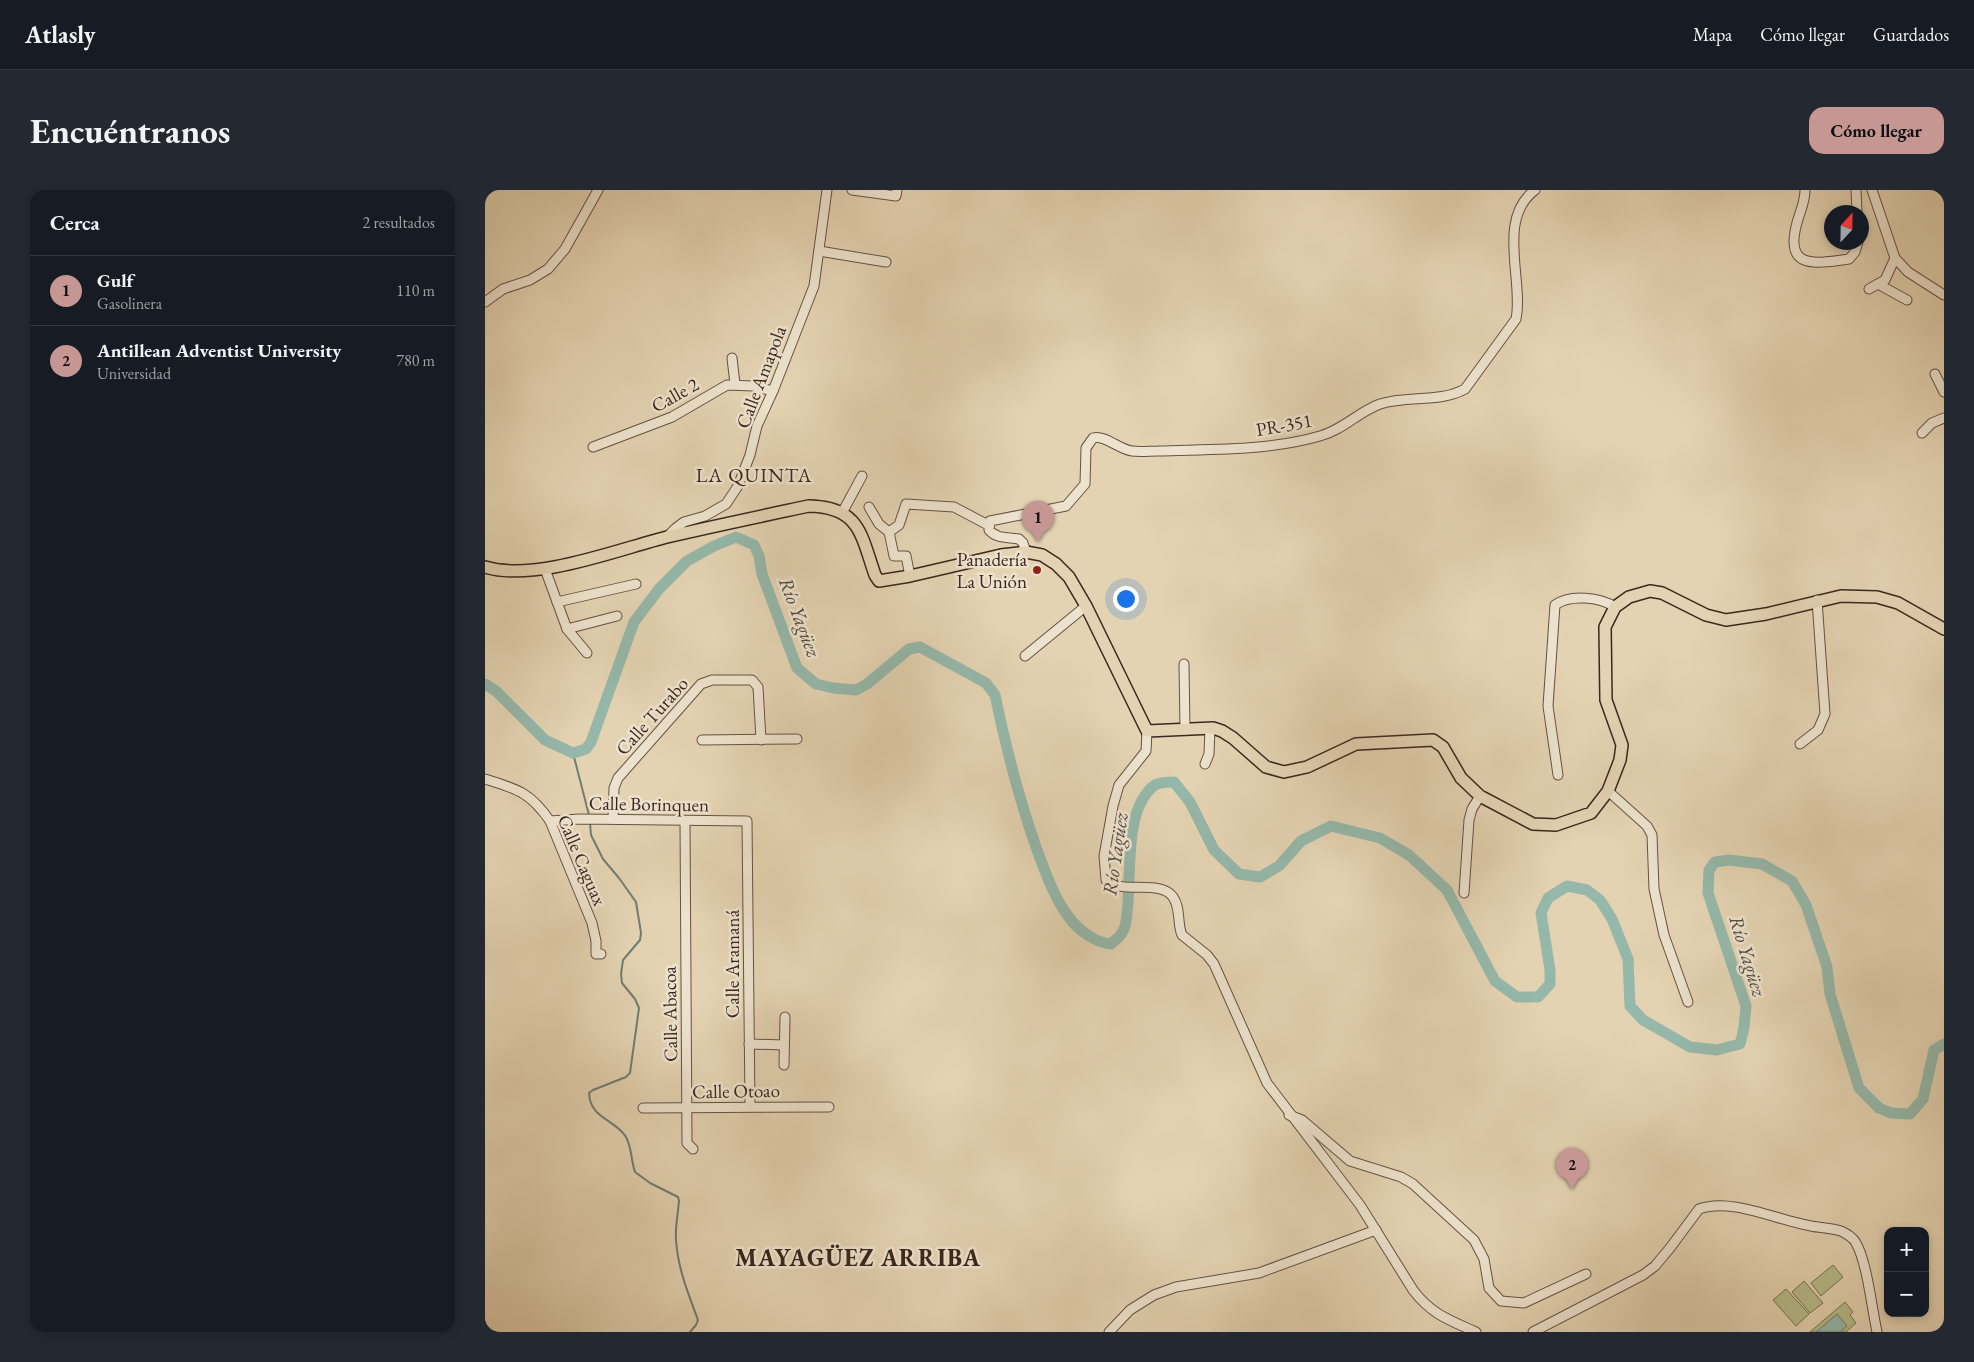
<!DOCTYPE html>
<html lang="es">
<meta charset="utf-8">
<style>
:root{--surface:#171b24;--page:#242831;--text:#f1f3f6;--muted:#9ea1a6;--line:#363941;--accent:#c59692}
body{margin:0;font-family:"EB Garamond",serif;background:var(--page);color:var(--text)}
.controls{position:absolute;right:15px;bottom:15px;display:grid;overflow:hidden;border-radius:10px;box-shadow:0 2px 8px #0003}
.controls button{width:45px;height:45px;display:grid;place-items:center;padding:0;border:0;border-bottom:1px solid var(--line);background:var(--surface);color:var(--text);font:25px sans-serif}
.compass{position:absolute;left:1339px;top:15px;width:45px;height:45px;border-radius:50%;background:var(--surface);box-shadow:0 2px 8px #0003;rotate:22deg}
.you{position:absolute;left:640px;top:408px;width:18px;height:18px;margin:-12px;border:4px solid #fff;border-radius:50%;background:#1a73e8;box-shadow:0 0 0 8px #1a73e833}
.badge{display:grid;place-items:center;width:32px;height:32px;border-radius:50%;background:var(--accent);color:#111;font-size:16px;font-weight:700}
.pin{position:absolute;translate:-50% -41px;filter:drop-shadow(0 1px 2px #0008)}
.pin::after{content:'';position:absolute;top:26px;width:18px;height:15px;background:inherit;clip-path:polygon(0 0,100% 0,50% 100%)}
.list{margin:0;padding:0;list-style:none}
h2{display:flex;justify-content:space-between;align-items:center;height:65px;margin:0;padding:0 20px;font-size:21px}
h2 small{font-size:16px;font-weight:400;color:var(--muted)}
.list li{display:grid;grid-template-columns:32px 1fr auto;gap:15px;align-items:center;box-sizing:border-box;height:70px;padding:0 20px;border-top:1px solid var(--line)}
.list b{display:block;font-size:19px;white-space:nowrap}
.list p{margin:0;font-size:16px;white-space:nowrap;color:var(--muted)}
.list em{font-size:16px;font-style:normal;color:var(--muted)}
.map{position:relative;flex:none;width:1459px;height:1142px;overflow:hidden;border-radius:15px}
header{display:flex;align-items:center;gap:30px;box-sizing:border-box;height:70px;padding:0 25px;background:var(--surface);border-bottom:1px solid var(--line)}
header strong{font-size:24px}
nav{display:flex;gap:28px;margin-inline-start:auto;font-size:18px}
.intro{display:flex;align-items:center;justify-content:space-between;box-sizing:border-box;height:120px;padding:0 30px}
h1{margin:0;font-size:35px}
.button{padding:12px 22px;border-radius:15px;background:var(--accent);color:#111;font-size:18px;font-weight:700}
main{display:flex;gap:30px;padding:0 30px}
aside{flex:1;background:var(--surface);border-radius:15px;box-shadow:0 2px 8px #0003}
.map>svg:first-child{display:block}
.green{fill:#b7bb8a;stroke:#797154}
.water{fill:#95b8aa;stroke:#717e72}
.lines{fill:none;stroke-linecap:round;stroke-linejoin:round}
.stream{stroke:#717e72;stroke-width:2}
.river{stroke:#95b8aa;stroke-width:11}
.minor-casing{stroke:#655244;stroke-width:11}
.major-casing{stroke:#3b271f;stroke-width:14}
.minor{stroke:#ede2cd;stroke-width:9}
.major{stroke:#e4d3b2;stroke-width:11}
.poi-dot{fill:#8f2418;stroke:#ede2cd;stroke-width:2}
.labels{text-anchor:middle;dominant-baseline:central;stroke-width:5;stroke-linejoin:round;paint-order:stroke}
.street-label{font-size:19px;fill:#3b271f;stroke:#ede2cd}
.poi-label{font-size:19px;fill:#3b271f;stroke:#ede2cd;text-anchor:end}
.neighbourhood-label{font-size:20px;letter-spacing:1px;fill:#3b271f;stroke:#ede2cd}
.water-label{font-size:20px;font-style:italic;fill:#524b42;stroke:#ede2cd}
.district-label{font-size:24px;font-weight:bold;letter-spacing:1px;fill:#3b271f;stroke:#ede2cd}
</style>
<header>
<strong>Atlasly</strong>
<nav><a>Mapa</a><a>Cómo llegar</a><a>Guardados</a></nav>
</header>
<div class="intro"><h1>Encuéntranos</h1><a class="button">Cómo llegar</a></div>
<main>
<aside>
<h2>Cerca<small>2 resultados</small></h2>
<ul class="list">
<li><span class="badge">1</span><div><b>Gulf</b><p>Gasolinera</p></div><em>110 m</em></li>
<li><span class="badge">2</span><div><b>Antillean Adventist University</b><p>Universidad</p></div><em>780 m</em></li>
</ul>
</aside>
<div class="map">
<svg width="1459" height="1142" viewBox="0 0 1459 1142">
<rect width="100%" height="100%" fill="#e4d3b2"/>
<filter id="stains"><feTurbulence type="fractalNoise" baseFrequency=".004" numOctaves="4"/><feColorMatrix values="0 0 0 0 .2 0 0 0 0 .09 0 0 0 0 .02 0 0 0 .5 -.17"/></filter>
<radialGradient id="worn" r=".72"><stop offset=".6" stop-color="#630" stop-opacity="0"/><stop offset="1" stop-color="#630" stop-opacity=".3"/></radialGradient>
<g class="green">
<polygon points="1348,1075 1358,1087 1336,1106 1326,1093"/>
<polygon points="1319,1091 1338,1113 1325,1123 1307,1102"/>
<polygon points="1301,1099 1324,1124 1311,1136 1288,1110"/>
<polygon points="1360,1112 1368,1122 1365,1125 1371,1133 1361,1142 1325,1142"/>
</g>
<polygon class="water" points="1352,1124 1362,1136 1355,1142 1331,1142"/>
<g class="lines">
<g class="stream">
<polyline points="88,563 104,625"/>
<path d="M105 633 106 645 118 669 134 688 151 712 156 743 155 750 138 770 136 784 137 793 150 809 154 818 145 883 141 887 108 900 104 903C105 929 130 929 141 947 147 958 146 971 150 982L165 993 193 1007 194 1011C193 1024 190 1037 191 1050 193 1079 203 1103 213 1130L211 1135 205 1142"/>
</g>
<path class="river" d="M0 494 11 501 60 550 88 563 101 559 106 552 149 432 174 399 202 371 229 356 251 347 269 355 274 366 277 384 312 478 331 494 348 498 371 500 382 494 424 459 435 457 501 493 510 505C521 558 534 609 552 660 560 681 569 708 583 726 592 739 610 753 626 754 632 749 638 744 640 736 649 699 635 620 670 595 675 592 683 592 689 592L705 612 729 660 754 684 775 687 794 676 816 651 846 636 895 648 924 665 962 700 1010 791 1032 807H1053L1065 794V780L1056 723 1063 708 1082 696 1102 700 1115 710 1127 729 1143 769 1145 816 1158 830 1205 857 1232 860 1255 854 1259 838 1261 816 1223 703 1224 680 1230 672 1244 670 1277 674 1307 691 1321 715 1342 777 1345 804 1374 898 1394 918 1406 923 1425 924 1438 909 1449 860 1459 854"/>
<defs>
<g id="minor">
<polyline points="367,0 411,6 412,0"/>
<path d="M1320 0C1320 10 1317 17 1314 26 1297 78 1324 75 1364 69L1370 62 1373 52"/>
<polyline points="1371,0 1372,22"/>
<polyline points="1387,0 1410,68 1423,82 1459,105"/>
<polyline points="334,61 401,72"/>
<polyline points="1393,94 1422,110"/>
<polyline points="1384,99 1400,90 1410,68"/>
<polyline points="0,112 18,99 45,90 63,79 80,59 113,0"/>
<polyline points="247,168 250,194"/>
<polyline points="1450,184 1459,202"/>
<polyline points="1437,243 1447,233 1459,228"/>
<polyline points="108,257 187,227 242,195 268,196 288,201"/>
<polyline points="384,317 394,334 404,342 409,366 421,366 425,386"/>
<polyline points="357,323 377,286"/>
<polyline points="404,342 414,335 421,314 469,317 503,335"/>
<polyline points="182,347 191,338 199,332 220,326 241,314 253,296 265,265 272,236 288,201 329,96 342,0"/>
<path d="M541 362 538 353 534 349C522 347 512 349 504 340L505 331 581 316 600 294 601 258 608 248C621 245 633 259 647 261 655 262 665 261 673 261 727 259 783 261 835 246 858 240 873 222 895 214 922 205 955 213 980 199L1031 129C1039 91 1011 29 1050 0"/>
<polyline points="60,379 82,439 102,463"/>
<polyline points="72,412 151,394"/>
<polyline points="82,439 132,426"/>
<polyline points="540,466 601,416"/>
<polyline points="699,474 700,540"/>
<path d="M662 541 661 561 634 595 628 616 619 666 621 690C638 705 675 689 688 707 696 718 692 734 697 745L722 765 729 774 782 893 875 1015 928 1100C946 1124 964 1130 991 1142"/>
<polyline points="217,550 312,549"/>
<polyline points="1315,554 1333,540 1340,524 1332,410"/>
<polyline points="720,574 724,564 725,538"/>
<path d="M1073 585 1063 516 1070 415C1085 404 1115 407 1130 417"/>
<path d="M0 589C32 599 45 602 65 631L107 733 111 751V764H116"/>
<polyline points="1123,601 1162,636 1167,645 1169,699 1179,745 1203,812"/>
<polyline points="128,629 129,598 133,588 216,494 227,490 267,490 273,497 276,550"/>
<polyline points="65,631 95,629 262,631 265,916"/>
<polyline points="200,631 202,953 208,959"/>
<polyline points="979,703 984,630 987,619 995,606"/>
<polyline points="264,854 299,855"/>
<polyline points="299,875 300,827"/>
<polyline points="158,918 344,917"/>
<polyline points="804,925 817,930 865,971 916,987 928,994 989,1050 999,1069 1004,1098 1016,1111 1039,1113 1101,1084"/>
<polyline points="624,1142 645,1120 669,1105 691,1097 774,1083 891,1040"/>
<path d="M1048 1142 1158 1085 1170 1076 1185 1058 1214 1019C1246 1007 1294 1031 1326 1036 1336 1038 1346 1038 1356 1041 1362 1044 1368 1047 1371 1053 1382 1072 1387 1119 1392 1142"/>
</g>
<path id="major" d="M0 377C50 392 131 360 182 347 229 336 277 326 324 316 375 317 376 345 390 385L394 391 425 386 516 365 541 362 557 365 571 374 584 387 601 416 662 541 728 538 737 541 748 548 781 577 799 582 822 577 871 554 948 550 958 557 976 588 995 606 1048 634 1071 635 1106 623 1123 601 1135 570 1137 555 1121 510 1120 437 1130 417 1144 407 1165 401 1177 403 1221 425 1241 430 1281 424 1356 406 1392 407 1413 413 1459 439"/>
</defs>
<use href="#minor" class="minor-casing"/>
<use href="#major" class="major-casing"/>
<use href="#minor" class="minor"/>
<use href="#major" class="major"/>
</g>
<circle class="poi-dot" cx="552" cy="380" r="5"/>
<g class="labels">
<g class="street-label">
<text transform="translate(276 187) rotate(-69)">Calle Amapola</text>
<text transform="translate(190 205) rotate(-29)">Calle 2</text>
<text transform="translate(799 235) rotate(-10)">PR-351</text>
<text transform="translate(167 526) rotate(-48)">Calle Turabo</text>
<text transform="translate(164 614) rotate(1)">Calle Borinquen</text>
<text transform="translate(97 670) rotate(67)">Calle Caguax</text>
<text transform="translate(247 774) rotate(-90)">Calle Aramaná</text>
<text transform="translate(185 824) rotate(-91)">Calle Abacoa</text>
<text transform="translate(251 901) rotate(-1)">Calle Otoao</text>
</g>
<g class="poi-label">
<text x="542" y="369">Panadería<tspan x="542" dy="22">La Unión</tspan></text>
</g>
<g class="neighbourhood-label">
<text x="269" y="285">LA QUINTA</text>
</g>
<g class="water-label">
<text transform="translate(315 427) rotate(69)">Río Yagüez</text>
<text transform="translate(630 664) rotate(-82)">Río Yagüez</text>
<text transform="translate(1263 766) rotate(73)">Río Yagüez</text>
</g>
<g class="district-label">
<text x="373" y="1067">MAYAGÜEZ ARRIBA</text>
</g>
</g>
<rect width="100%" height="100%" filter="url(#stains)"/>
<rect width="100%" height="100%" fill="url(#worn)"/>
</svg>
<div class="controls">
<button>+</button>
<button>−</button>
</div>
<svg class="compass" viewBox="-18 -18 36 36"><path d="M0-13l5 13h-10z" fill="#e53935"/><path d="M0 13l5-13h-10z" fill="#9ea1a6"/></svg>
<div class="you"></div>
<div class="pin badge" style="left:553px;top:352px">1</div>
<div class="pin badge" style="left:1087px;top:999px">2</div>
</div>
</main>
